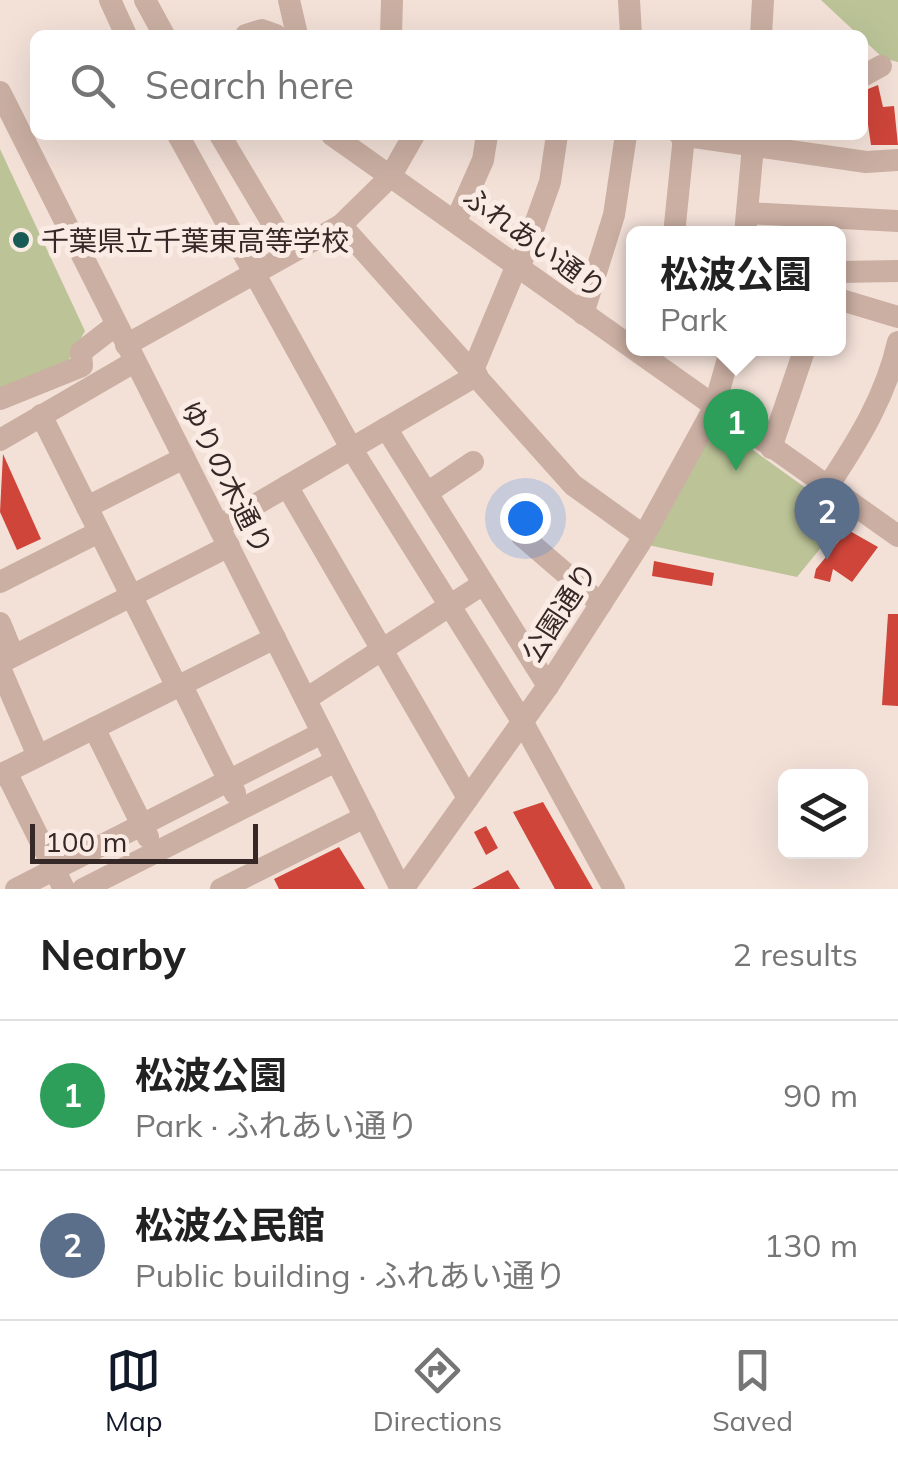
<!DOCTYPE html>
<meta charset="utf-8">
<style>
:root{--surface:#fff;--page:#f2f2f2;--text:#222;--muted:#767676;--line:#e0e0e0;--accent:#111827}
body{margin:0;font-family:Mulish,"Noto Sans JP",sans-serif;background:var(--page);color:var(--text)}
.controls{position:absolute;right:30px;bottom:30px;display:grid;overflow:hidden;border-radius:15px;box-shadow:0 10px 40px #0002}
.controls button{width:90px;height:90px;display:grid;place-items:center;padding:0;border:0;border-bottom:2px solid var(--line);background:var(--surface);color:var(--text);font:50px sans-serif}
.scale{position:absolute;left:30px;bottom:25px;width:228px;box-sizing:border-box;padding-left:10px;border:5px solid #362826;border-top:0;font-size:28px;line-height:35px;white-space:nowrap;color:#362826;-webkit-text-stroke:8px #faece4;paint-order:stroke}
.you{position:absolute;left:525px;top:518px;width:35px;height:35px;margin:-25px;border:8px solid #fff;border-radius:50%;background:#1a73e8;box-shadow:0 0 0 15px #1a73e833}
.badge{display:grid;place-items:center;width:65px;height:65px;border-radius:50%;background:var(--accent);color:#fff;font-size:32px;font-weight:700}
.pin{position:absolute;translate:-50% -82px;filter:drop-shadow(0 2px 5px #0008)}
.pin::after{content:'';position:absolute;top:52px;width:35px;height:30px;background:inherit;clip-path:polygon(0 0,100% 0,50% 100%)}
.popup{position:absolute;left:626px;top:226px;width:220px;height:130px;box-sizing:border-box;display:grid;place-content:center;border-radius:15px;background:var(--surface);filter:drop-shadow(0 2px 8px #0005);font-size:32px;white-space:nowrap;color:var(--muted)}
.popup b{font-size:38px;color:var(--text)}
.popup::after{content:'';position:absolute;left:50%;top:100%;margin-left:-20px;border:20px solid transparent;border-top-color:var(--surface)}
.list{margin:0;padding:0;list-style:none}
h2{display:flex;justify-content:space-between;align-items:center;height:130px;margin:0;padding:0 40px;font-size:42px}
h2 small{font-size:32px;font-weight:400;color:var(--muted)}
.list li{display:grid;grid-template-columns:65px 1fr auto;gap:30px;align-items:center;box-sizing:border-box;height:150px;padding:0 40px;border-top:2px solid var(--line)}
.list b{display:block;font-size:38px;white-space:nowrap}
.list p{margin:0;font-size:32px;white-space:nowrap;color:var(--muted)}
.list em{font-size:32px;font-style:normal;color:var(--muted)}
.icon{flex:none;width:55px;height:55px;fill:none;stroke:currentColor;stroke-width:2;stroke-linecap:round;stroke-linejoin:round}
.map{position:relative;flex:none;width:898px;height:889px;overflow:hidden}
.search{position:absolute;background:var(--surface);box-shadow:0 10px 40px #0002;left:30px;right:30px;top:30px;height:110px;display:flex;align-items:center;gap:25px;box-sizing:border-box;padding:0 35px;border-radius:15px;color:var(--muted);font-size:38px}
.sheet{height:430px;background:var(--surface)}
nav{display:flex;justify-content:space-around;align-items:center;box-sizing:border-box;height:140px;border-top:2px solid var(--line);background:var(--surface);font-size:28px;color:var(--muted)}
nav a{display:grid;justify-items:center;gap:5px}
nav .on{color:var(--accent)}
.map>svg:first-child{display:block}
.green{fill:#bbc397}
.building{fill:#cf453a}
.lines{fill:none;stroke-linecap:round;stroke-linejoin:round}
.minor{stroke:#cbafa3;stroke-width:22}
.poi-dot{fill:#185a54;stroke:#faece4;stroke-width:4}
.labels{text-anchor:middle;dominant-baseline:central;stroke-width:10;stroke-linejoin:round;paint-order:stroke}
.poi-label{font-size:28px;fill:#362826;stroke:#faece4;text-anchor:start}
.street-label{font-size:28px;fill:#362826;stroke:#faece4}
</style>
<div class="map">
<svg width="898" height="889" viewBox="0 0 898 889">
<rect width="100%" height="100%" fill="#f3e1d8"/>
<g class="green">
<polygon points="821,0 898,0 898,62 883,58"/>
<polygon points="0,149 85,331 67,363 0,390"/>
<polygon points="717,424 846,517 797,577 648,545"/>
</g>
<g class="building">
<polygon points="878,85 883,107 894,106 898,145 871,145 863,91"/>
<polygon points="3,454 41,539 17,550 0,512"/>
<polygon points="848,530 878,547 852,582 833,569 830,582 814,578 816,569"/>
<polygon points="654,561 714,573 712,586 652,576"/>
<polygon points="888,614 898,614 898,706 882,705"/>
<polygon points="543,802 593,889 555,889 513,812"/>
<polygon points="486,826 498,848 486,855 474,832"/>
<polygon points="339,847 365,889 279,889 274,879"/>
<polygon points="508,870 520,889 472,889"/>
</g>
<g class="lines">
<g class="minor">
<polyline points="110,0 126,35"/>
<polyline points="145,0 164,35"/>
<polyline points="289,0 297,35"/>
<polyline points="629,0 631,35"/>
<polyline points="246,35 262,30 276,35"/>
<polyline points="391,35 392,0"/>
<polyline points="761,35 763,0"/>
<polyline points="863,76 881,66"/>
<polyline points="0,92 401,889"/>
<polyline points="178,135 351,448 522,721 614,889"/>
<polyline points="220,135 290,253"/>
<polyline points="332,135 898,536"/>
<polyline points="680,135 866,162 898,160"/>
<polyline points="747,213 898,221"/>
<polyline points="456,221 483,160 487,135"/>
<polyline points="341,225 573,485 644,536"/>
<polyline points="674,234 684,136"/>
<polyline points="745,234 754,135"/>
<polyline points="519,269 550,182 557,135"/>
<polyline points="838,272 898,271"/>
<polyline points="838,299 898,317"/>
<polyline points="583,314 614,215 626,135"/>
<polyline points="126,345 341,225 390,177 414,135"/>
<polyline points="473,370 516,267"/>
<polyline points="0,399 82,366 81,352 116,325"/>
<polyline points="41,415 177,687"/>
<polyline points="386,428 548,686"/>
<polyline points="0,440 134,362"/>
<polyline points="771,448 805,348"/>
<polyline points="287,486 468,798"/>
<path d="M828 486C858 441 886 396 898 342"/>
<polyline points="427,493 473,462"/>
<polyline points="87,507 184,458"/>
<polyline points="219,526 477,375"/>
<polyline points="522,536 601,604"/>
<polyline points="0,582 99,532"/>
<polyline points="0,623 13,655"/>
<polyline points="0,663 229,546"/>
<polyline points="0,668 38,756"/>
<polyline points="181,684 235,793"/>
<polyline points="306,699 483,584"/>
<polyline points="94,728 148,837"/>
<polyline points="6,772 64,889"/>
<polyline points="0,775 275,638"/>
<polyline points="16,889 322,733"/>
<polyline points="83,889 336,761"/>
<polyline points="221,889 365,817"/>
<polyline points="403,889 548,686 640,543 714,408 731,348"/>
</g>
</g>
<circle class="poi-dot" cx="21" cy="240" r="10"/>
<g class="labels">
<g class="poi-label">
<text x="41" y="240">千葉県立千葉東高等学校</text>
</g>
<g class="street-label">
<text transform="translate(535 242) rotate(36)">ふれあい通り</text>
<text transform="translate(227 477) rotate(63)">ゆりの木通り</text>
<text transform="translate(559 612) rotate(-57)">公園通り</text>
</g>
</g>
</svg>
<div class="controls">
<button><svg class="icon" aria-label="layers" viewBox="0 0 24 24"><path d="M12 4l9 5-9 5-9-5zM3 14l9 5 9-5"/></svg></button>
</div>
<div class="scale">100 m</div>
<div class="you"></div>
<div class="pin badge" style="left:736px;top:471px;background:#2e9e5b">1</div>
<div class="popup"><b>松波公園</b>Park</div>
<div class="pin badge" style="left:827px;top:560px;background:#5c6f8a">2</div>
<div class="search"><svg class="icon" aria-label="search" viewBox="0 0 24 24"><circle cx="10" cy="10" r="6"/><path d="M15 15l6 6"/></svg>Search here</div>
</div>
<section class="sheet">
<h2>Nearby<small>2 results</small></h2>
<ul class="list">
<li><span class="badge" style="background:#2e9e5b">1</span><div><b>松波公園</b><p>Park · ふれあい通り</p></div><em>90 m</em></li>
<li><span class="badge" style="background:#5c6f8a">2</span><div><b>松波公民館</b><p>Public building · ふれあい通り</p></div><em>130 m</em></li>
</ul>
</section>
<nav>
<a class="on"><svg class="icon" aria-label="map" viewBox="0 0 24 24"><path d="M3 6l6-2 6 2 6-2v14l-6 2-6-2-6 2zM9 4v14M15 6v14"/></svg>Map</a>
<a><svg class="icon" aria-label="directions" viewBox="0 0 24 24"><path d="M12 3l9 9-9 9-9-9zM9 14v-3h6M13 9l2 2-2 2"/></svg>Directions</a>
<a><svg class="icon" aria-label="saved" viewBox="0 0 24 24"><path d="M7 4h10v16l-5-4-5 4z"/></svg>Saved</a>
</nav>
